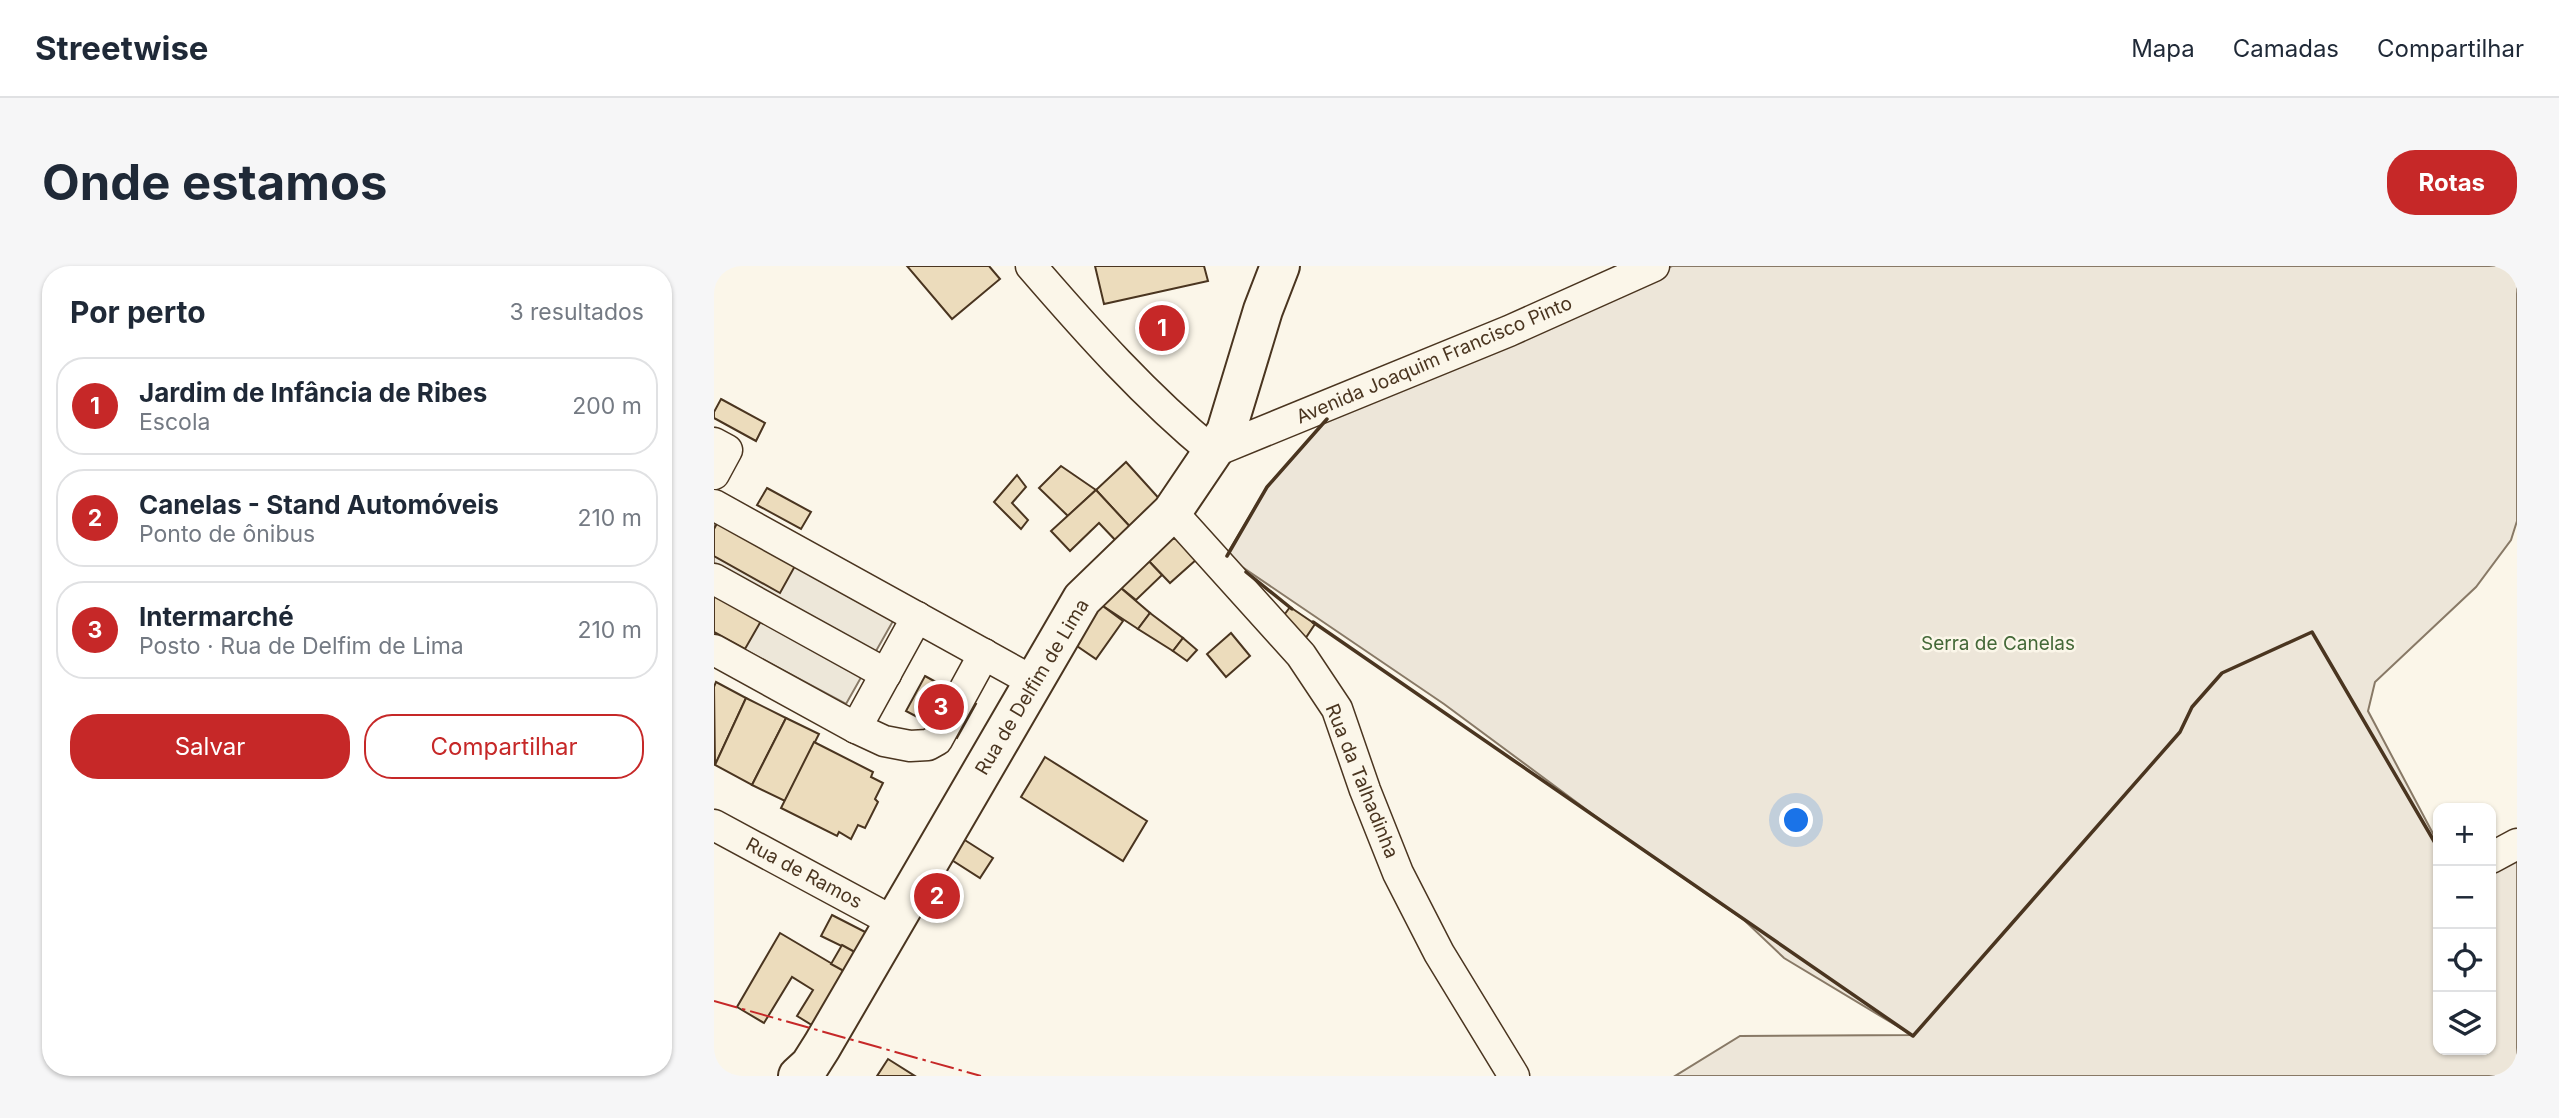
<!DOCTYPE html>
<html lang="pt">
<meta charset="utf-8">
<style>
:root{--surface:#fff;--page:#f6f6f7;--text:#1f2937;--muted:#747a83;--line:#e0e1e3;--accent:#c62828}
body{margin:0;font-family:Inter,sans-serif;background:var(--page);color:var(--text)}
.controls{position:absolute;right:21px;bottom:21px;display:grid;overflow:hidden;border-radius:14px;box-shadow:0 2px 5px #0004}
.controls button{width:63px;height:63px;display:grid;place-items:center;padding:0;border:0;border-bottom:2px solid var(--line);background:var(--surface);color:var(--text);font:35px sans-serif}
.you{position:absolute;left:1083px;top:555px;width:24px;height:24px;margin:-18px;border:5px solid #fff;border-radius:50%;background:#1a73e8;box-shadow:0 0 0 10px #1a73e833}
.badge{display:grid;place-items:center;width:46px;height:46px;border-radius:50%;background:var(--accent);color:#fff;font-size:23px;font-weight:700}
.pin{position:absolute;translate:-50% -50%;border:4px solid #fff;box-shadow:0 2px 7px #0006}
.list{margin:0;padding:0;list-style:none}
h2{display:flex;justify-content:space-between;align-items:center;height:91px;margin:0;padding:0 28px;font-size:30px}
h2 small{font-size:23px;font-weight:400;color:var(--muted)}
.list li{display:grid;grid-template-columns:46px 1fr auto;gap:21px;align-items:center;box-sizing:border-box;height:98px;margin:0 14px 14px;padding:0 14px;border:2px solid var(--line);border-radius:28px}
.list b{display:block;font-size:26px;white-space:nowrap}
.list p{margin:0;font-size:23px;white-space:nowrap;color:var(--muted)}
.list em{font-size:23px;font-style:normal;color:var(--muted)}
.actions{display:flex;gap:14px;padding:21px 28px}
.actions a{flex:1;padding:16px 0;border:2px solid var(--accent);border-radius:28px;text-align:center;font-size:24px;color:var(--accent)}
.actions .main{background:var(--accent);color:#fff}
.icon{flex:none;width:38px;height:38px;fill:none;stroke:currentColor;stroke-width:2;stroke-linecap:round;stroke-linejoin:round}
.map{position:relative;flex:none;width:1803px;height:810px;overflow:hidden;border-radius:28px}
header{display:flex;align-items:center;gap:42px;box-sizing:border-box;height:98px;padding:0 35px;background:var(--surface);border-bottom:2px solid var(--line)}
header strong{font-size:33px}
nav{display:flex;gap:38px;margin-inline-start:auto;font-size:24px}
.intro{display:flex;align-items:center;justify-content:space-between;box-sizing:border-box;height:168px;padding:0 42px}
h1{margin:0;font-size:49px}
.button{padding:18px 32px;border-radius:28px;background:var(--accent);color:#fff;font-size:24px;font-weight:700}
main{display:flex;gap:42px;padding:0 42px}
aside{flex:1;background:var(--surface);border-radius:28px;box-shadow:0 2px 5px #0004}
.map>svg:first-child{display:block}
.green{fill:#ede6d9;stroke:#887966;stroke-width:2}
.parking{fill:#ede7d9;stroke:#887966;stroke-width:2}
.building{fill:#ecdcbc;stroke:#4a3520;stroke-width:2}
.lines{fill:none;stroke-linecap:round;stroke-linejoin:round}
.minor-casing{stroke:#4a3520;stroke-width:33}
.major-casing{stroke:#4a3520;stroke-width:42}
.minor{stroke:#fbf6e9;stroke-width:30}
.major{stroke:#fbf6e9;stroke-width:38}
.wall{stroke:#4a3520;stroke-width:3.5}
.power{stroke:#c62828;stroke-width:2;stroke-dasharray:24 5 3.5 5;stroke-linecap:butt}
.labels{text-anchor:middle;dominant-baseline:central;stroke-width:5;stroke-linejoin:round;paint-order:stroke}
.street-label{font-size:19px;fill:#4a3520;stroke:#fbf6e9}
.park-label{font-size:19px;fill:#436837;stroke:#fbf6e9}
</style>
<header>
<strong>Streetwise</strong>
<nav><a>Mapa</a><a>Camadas</a><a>Compartilhar</a></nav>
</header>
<div class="intro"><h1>Onde estamos</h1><a class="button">Rotas</a></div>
<main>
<aside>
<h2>Por perto<small>3 resultados</small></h2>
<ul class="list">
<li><span class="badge">1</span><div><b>Jardim de Infância de Ribes</b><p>Escola</p></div><em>200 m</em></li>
<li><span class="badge">2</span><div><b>Canelas - Stand Automóveis</b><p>Ponto de ônibus</p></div><em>210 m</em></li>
<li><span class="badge">3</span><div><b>Intermarché</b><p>Posto · Rua de Delfim de Lima</p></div><em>210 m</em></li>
</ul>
<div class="actions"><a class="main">Salvar</a><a>Compartilhar</a></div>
</aside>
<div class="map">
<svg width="1803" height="810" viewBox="0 0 1803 810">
<rect width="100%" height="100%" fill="#fbf6e9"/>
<polygon class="green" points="958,0 1803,0 1803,255 1797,274 1762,321 1661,416 1654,445 1724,577 1724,784 1777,784 1777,590 1803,586 1803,810 961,810 1026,770 1198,769 1070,692 1030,654 900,564 730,438 512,290 553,221 621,144 806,68"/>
<polygon class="parking" points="0,250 183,348 132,438 0,367"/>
<g class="building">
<polygon points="193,0 275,0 286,13 238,53"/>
<polygon points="381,0 490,0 494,15 390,38"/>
<polygon points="7,133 51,157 42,175 0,152 0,146"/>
<polygon points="412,196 450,238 420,265 382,224"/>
<polygon points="347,200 382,224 354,250 325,222"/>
<polygon points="303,209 312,221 298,237 314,254 307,263 280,236"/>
<polygon points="53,222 97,246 87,263 43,239"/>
<polygon points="382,224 420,265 405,278 385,257 356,285 337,265"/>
<polygon points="8,248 86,291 66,327 0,290 0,263"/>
<polygon points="450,272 462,273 483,293 456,317 430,290"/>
<polygon points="430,290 448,309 422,334 401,317"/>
<polygon points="401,317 436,347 424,363 386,338"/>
<polygon points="0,319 51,348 31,383 0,366"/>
<polygon points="386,338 409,355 382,393 360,378"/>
<polygon points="576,341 601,358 591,373 565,356"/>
<polygon points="436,347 469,372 459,385 424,363"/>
<polygon points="517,367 536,390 512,411 493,388"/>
<polygon points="469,372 483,384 473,395 459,385"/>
<polygon points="211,410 262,438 243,472 192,445"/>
<polygon points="2,416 32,432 1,499 0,421"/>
<polygon points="32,432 72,452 38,519 1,499"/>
<polygon points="72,452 105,468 71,535 38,519"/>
<polygon points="100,476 159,506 157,511 169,517 161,533 164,536 151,562 144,559 137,573 125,566 123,570 67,542"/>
<polygon points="331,491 433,555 409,595 307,531"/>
<polygon points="246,571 279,592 266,612 233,591"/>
<polygon points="118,649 159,670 148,690 107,670"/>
<polygon points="66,667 137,709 106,764 83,750 99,724 78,711 50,757 23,741"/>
<polygon points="128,679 148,690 137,709 117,698"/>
<polygon points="174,793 201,810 163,810"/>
</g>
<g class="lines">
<defs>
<g id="minor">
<path d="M317 0C374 66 431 130 499 186L795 65 940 0"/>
<polyline points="0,177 13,184 0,208"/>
<polyline points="0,239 320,416"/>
<polyline points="458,246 587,389 623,443 651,524 684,607 725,687 800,810"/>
<polyline points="0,313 172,408"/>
<polyline points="0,384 142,462 170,475 196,480 214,479 223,474 270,388"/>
<polyline points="142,462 203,351"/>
<polyline points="0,559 180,656"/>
<polyline points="1777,592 1803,578"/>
</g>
<polyline id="major" points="84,810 96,799 108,780 368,333 458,246 512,166 549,44 566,0"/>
</defs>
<use href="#minor" class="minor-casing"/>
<use href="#major" class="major-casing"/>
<use href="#minor" class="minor"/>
<use href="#major" class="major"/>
<g class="wall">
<polyline points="513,290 553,221 613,153"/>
<polyline points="532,306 578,343"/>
<polyline points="599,356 1199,770 1466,466 1478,441 1508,407 1598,366 1724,582"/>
</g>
<polyline class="power" points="0,735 267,810"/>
</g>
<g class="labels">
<g class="street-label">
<text transform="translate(720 94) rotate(-23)">Avenida Joaquim Francisco Pinto</text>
<text transform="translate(318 421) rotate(-59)">Rua de Delfim de Lima</text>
<text transform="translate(648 515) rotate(68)">Rua da Talhadinha</text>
<text transform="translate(90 607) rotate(28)">Rua de Ramos</text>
</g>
<g class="park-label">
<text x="1284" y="377">Serra de Canelas</text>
</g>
</g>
</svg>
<div class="controls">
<button>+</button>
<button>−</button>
<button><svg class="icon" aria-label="locate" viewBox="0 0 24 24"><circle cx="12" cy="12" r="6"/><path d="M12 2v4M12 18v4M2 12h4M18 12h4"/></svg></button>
<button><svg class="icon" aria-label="layers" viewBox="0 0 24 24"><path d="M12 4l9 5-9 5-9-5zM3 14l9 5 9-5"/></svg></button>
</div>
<div class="you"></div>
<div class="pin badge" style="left:448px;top:62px">1</div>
<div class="pin badge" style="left:223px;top:630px">2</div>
<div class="pin badge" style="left:227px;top:441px">3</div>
</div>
</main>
